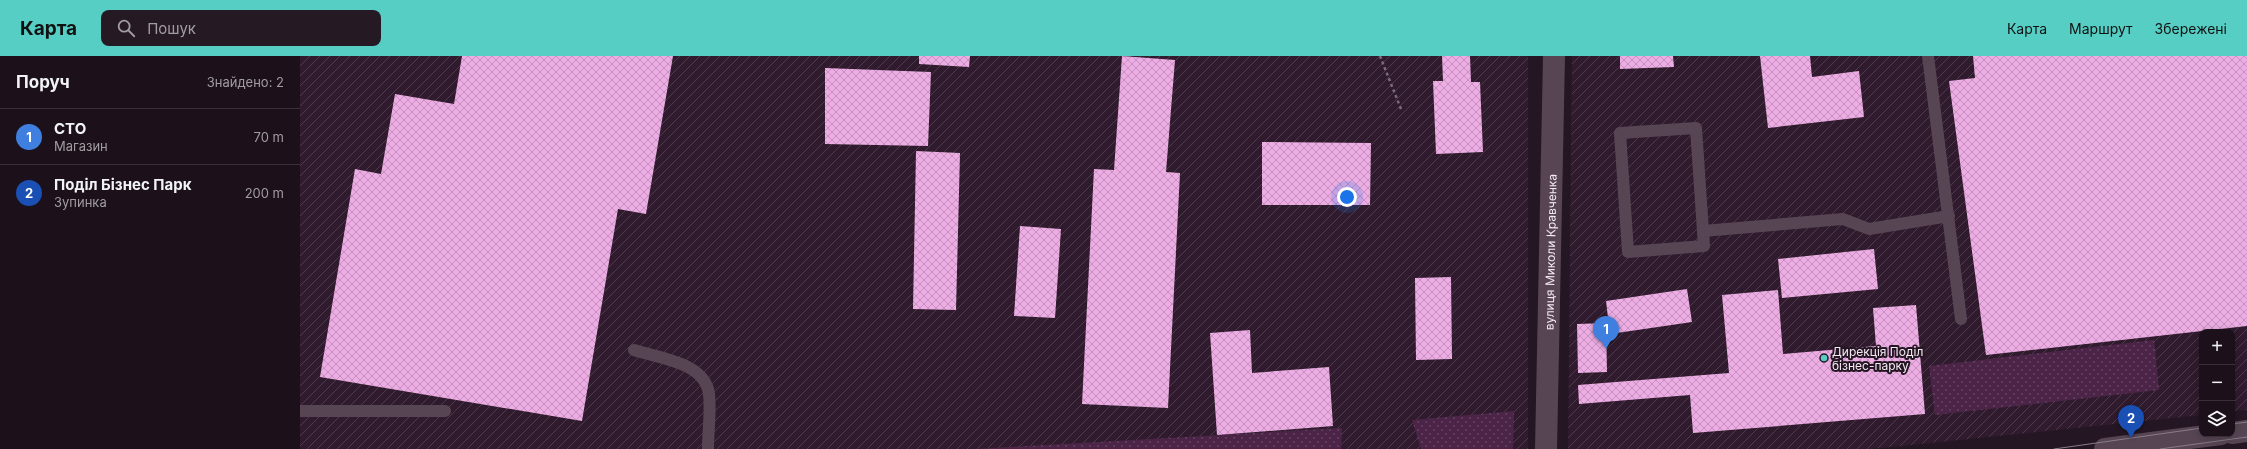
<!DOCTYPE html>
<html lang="uk">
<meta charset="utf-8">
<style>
:root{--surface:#1c101a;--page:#251923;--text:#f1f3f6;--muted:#a09da2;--line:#3a3039;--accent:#56cec4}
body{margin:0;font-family:Inter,sans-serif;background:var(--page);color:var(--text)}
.controls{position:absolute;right:12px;bottom:12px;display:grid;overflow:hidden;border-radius:8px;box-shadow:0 2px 10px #0003}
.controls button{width:36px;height:36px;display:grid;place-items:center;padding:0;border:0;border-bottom:1px solid var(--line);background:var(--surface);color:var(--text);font:20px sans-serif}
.you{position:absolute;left:1047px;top:141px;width:14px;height:14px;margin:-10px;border:3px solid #fff;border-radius:50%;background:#1a73e8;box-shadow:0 0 0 6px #1a73e833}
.badge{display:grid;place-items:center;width:26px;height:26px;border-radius:50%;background:var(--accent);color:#fff;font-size:13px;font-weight:700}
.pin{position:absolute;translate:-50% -33px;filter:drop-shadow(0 1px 2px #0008)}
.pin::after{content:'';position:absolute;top:21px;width:14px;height:12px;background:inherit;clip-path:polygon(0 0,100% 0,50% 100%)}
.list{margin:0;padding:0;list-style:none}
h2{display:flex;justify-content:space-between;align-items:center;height:52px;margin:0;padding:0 16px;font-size:17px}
h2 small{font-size:13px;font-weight:400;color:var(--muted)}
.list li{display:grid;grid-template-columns:26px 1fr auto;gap:12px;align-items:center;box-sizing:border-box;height:56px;padding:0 16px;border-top:1px solid var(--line)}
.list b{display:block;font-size:15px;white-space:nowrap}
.list p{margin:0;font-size:13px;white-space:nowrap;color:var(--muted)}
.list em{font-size:13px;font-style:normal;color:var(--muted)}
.icon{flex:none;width:22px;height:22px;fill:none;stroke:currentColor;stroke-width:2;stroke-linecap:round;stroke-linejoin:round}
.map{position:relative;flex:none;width:1947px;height:393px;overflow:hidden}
header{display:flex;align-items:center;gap:24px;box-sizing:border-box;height:56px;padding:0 20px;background:var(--accent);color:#111}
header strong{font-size:19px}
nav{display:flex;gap:22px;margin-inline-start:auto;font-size:14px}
.search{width:280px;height:36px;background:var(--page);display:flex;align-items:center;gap:10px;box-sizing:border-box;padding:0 14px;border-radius:8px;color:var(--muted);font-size:15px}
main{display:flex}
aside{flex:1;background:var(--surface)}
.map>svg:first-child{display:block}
.industrial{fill:url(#industrial-furrows)}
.grass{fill:url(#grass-dots)}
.building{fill:url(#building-cross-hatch)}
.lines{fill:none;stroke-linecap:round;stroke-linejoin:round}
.path{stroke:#7a6c78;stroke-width:2.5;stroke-dasharray:3 3;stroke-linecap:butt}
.service{stroke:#574554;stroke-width:12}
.minor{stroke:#574554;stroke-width:22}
.secondary{stroke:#574554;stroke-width:22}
.tram{stroke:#897c87;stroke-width:1}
.poi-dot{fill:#56cec4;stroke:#251623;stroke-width:1.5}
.labels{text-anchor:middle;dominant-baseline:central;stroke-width:4;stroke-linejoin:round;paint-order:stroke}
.street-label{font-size:12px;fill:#f4e9f2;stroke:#251623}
.poi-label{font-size:12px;fill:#f4e9f2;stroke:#251623;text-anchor:start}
</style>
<header>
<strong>Карта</strong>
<div class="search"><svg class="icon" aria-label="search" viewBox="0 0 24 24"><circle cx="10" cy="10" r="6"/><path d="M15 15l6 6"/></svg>Пошук</div>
<nav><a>Карта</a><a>Маршрут</a><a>Збережені</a></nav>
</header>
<main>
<aside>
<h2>Поруч<small>Знайдено: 2</small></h2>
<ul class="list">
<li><span class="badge" style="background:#3f7fe0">1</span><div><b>СТО</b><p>Магазин</p></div><em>70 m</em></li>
<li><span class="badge" style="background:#1a4fb4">2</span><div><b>Поділ Бізнес Парк</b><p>Зупинка</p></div><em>200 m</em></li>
</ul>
</aside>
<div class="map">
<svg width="1947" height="393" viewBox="0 0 1947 393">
<defs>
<pattern id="industrial-furrows" width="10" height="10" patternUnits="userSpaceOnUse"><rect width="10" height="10" fill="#2f1b2d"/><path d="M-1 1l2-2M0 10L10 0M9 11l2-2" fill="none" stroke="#4e3c4c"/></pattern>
<pattern id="grass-dots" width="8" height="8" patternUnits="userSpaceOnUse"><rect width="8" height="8" fill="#4b2447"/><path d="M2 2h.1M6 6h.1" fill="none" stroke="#664462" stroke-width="1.8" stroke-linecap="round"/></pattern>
<pattern id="building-cross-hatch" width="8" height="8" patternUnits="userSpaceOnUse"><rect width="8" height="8" fill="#edade4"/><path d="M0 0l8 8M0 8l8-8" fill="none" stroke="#c493bd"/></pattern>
</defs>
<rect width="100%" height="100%" fill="#251623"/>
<g class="industrial">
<rect x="0" y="0" width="1228" height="393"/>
<polygon points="1272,0 1947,0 1947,354 1932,355 1932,276 1902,276 1902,359 1572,393 1268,393"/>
</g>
<g class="grass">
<polygon points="1854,284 1859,334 1635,359 1629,310"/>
<polygon points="1214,355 1213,393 1121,393 1112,364"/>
<polygon points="1042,372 1041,393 675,393"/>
</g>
<g class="building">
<polygon points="162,0 373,0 346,158 318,153 282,365 20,321 55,113 81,118 95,38 154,48"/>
<polygon points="619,0 670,0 669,11 619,8"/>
<polygon points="822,0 875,4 866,116 880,117 868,352 782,348 794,113 814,114"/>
<polygon points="1142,0 1170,0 1171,26 1180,26 1183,96 1136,98 1133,25 1143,25"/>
<polygon points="1320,0 1373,0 1374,11 1320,13"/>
<polygon points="1460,0 1510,0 1512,21 1559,15 1564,61 1468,72"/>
<polygon points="1673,0 1947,0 1947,270 1686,299 1649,25 1675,22"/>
<polygon points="525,12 631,16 628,90 525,88"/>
<polygon points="962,86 1071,87 1070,149 962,149"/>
<polygon points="616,95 660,97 656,254 613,253"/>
<polygon points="720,170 761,173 755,262 714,260"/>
<polygon points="1574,193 1578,233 1482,242 1478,203"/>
<polygon points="1151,221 1152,303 1116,304 1115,222"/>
<polygon points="1387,233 1392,266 1310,278 1306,245"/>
<polygon points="1478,234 1483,298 1576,290 1573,252 1616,249 1625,358 1393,377 1390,339 1279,348 1278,329 1429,317 1422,239"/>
<polygon points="1306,267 1307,316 1278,317 1277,268"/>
<polygon points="950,274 952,317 1029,311 1033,370 917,379 910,277"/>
</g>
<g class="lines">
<polyline class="path" points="1080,0 1101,53"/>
<g class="service">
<polyline points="1628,0 1661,263"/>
<polygon points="1396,72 1404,190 1328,196 1320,77"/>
<polyline points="1403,175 1543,163 1569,173 1649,160"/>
<path d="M334 294C358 302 405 306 409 338 411 355 408 375 408 393"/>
<polyline points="0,355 145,355"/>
</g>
<path class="minor" id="s1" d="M1246 393 1254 0"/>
<g class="secondary">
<polyline points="1932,377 1947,375"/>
<polyline points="1805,393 1921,378"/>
</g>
<g class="tram">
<polyline points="1932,368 1947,366"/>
<polyline points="1754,393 1902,372"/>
<polyline points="1860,393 1947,381"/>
</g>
</g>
<circle class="poi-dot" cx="1524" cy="302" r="4"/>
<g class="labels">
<g class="street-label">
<text stroke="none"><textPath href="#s1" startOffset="197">вулиця Миколи Кравченка</textPath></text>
</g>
<g class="poi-label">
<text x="1532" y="295">Дирекція Поділ<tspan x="1532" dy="14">бізнес-парку</tspan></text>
</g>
</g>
</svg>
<div class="controls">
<button>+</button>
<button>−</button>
<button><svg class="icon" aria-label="layers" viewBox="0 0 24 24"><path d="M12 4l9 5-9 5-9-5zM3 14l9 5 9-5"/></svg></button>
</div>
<div class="you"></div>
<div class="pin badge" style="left:1306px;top:293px;background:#3f7fe0">1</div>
<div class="pin badge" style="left:1831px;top:382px;background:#1a4fb4">2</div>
</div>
</main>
